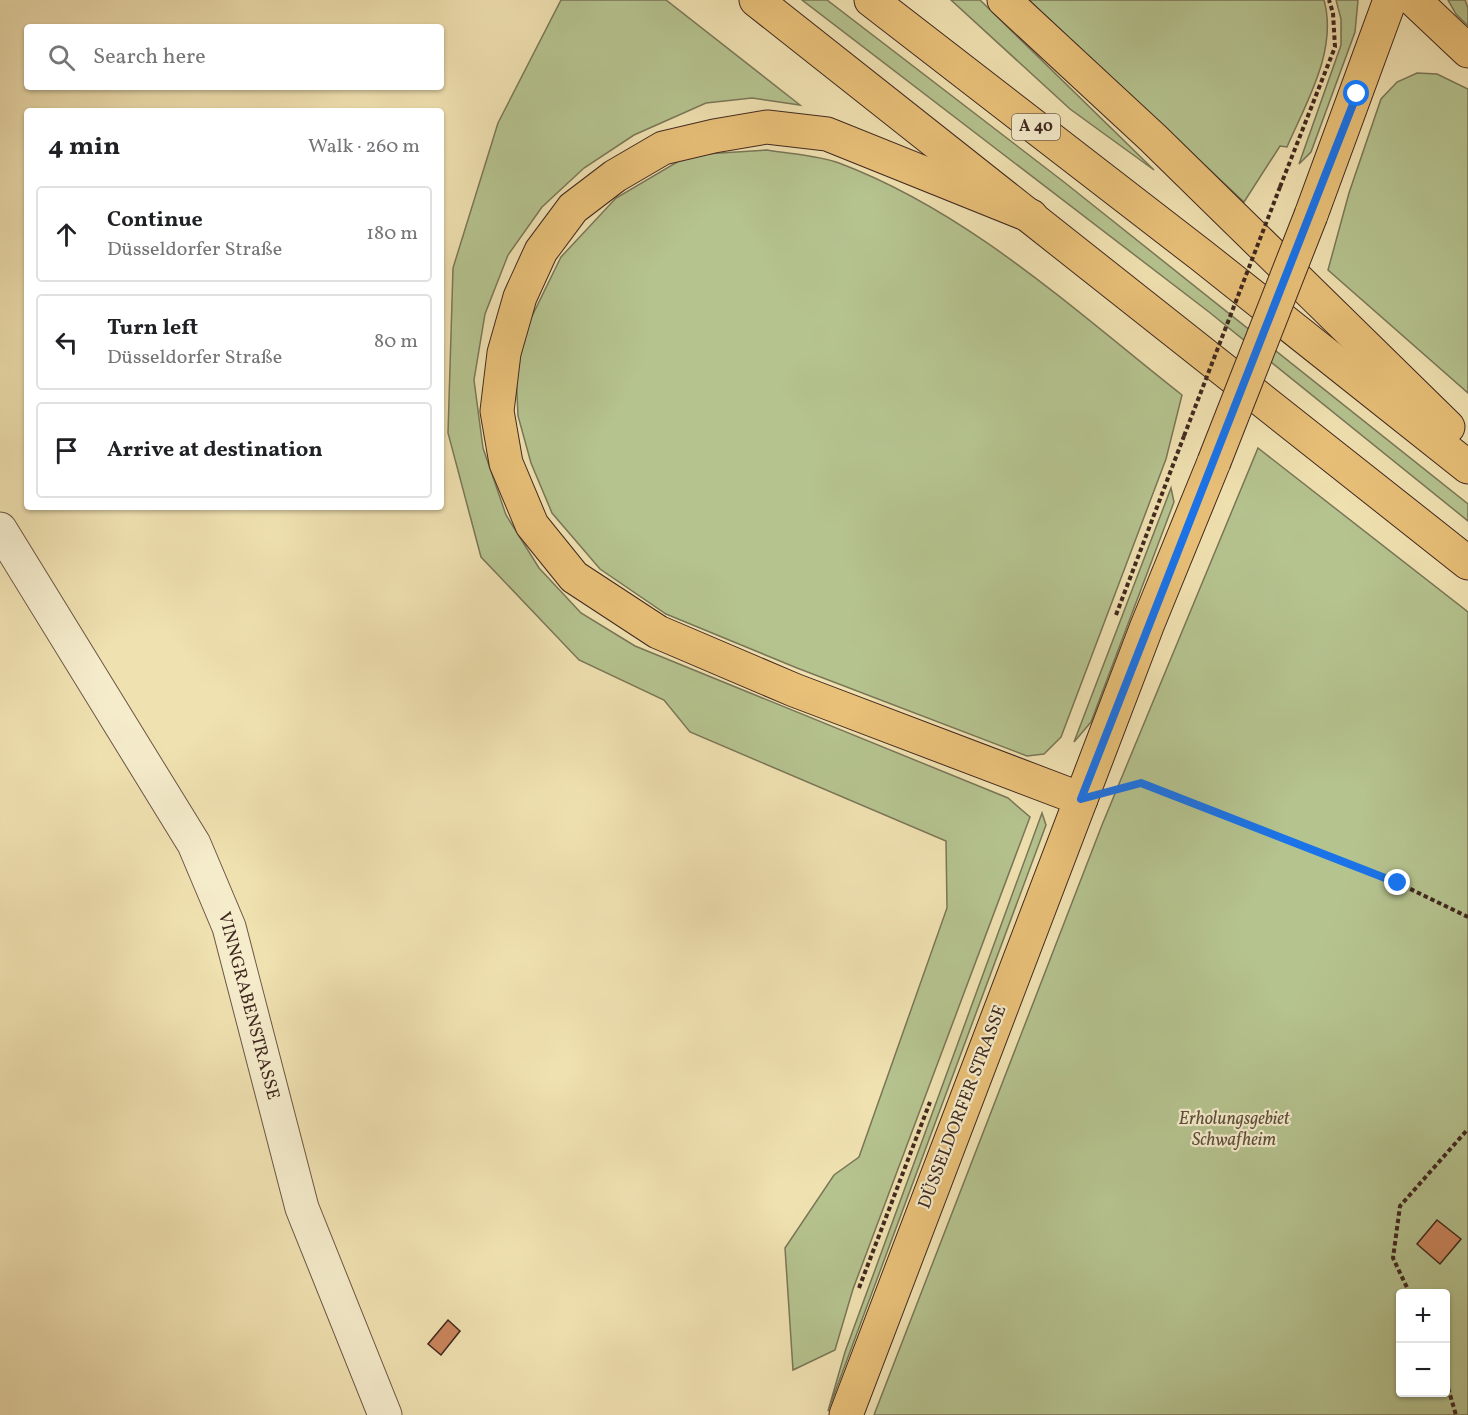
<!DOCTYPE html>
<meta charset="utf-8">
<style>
:root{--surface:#fff;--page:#f2f2f2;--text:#202124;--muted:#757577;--line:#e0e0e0}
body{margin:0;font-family:Vollkorn,serif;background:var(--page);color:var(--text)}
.controls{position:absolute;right:18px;bottom:18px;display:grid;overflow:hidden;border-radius:6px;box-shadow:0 2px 4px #0004}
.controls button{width:54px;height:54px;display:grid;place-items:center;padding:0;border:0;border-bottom:2px solid var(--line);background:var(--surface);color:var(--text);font:30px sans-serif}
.stop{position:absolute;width:18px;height:18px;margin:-14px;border:4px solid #1a73e8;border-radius:50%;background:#fff}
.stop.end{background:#1a73e8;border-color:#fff;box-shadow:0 2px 6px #0008}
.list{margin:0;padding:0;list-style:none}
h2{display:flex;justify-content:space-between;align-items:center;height:78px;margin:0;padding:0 24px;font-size:26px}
h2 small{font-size:20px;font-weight:400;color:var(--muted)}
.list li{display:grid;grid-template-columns:39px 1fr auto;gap:18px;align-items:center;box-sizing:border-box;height:96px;margin:0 12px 12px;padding:0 12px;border:2px solid var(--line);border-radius:6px}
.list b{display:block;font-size:22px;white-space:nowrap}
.list p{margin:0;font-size:20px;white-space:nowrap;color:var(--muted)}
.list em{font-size:20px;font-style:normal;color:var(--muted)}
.icon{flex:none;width:33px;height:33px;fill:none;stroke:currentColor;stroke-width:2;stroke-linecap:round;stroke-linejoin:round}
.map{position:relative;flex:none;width:1468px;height:1415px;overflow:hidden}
.search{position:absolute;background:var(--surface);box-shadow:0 2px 4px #0004;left:24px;top:24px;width:420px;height:66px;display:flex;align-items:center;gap:15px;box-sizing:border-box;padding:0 21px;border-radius:6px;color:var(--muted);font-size:22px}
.panel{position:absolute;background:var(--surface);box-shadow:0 2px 4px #0004;left:24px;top:108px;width:420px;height:402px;border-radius:6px}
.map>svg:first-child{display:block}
.green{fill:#b5c38f;stroke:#7a7657;stroke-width:1.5;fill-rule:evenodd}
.building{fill:#cb865d;stroke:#40281f;stroke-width:1.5}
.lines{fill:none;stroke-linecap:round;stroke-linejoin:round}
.minor-casing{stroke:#6c5644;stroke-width:35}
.major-casing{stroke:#40281f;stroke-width:35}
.highway-casing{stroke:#40281f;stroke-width:35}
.path{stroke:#40281f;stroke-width:4;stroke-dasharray:4.5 3;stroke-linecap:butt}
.minor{stroke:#f5eccc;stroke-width:33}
.major{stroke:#e8c078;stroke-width:33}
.highway{stroke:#e8c078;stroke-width:33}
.major-bridge-casing{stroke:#40281f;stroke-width:35;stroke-linecap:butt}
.path-bridge{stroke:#40281f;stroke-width:4;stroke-dasharray:4.5 3;stroke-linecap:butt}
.major-bridge{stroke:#e8c078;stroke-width:33}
.route{stroke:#1a73e8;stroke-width:8}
.labels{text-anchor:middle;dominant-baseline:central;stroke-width:4.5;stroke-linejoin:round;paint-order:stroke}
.shield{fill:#f5eccc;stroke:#766353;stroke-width:1.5}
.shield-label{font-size:16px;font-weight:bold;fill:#40281f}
.street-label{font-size:18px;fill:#40281f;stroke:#f5eccc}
.park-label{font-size:18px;font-style:italic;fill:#5d4f3b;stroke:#f5eccc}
</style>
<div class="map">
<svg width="1468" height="1415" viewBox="0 0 1468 1415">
<rect width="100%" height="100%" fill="#f0e1b1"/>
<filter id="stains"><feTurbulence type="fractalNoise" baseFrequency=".00333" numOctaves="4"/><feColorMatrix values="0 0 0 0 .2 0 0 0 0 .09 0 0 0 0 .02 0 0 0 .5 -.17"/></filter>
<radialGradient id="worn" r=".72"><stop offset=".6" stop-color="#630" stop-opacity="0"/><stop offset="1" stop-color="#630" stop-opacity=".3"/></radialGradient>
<g class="green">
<polygon points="561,0 666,0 800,105 752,98 706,103 634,135 584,168 542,207 508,255 485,314 474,380 483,448 506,515 539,568 581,613 635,646 1008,798 1030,817 853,1289 835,1350 793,1370 785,1248 834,1175 859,1157 947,908 946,841 690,732 664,700 579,660 481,557 448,433 453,268 498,123"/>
<polygon points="802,0 827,0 1064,182 1468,504 1468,521 1209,312"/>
<polygon points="951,0 980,0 1154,170 1070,109"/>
<path d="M1029 0H1324C1338 50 1306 103 1287 147L1280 146 1244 202Z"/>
<polygon points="1336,0 1358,0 1355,32 1311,152 1299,164 1341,45 1341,19"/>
<polygon points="1448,0 1465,0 1468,8 1468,26 1456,14"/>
<polygon points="1417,73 1437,74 1468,89 1468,393 1328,270 1349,193 1381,99 1397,82"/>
<path d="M767 150C790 154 818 155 839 163 969 212 1074 310 1182 395L1166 459 1061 737 1044 754 1027 756 797 668 666 614 600 569 552 513 531 463 518 416 515 351 561 257 616 198 689 155Z"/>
<path d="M1258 448 1468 612V1415H874L1102 825ZM1400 1294H1446V1392H1400Z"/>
<polygon points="1171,488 1174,502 1091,722 1074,742"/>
<polygon points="1042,813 1046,825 828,1411 845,1352"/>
</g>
<g class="building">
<polygon points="1437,1220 1461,1239 1440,1264 1417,1244"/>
<polygon points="448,1320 460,1331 441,1355 428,1344"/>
</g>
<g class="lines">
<defs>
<polyline id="minor" points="0,529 194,844 229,927 302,1208 385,1415"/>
<g id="major">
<polyline points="1414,0 1468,51"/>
<polyline points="1311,215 1390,0"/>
<polyline points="846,1415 1147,626 1214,462"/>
</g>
<g id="highway">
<polyline points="756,0 1468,563"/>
<polyline points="871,0 1201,255 1468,467"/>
<polyline points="1004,0 1153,138 1448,427"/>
<polyline points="1031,216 827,134 767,127 714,136 663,148 615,176 573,208 541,251 520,297 504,353 497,411 506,463 532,525 574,577 658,632 794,690 1081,799"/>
</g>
</defs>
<use href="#minor" class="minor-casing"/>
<use href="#major" class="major-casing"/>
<use href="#highway" class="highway-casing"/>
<g class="path">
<polyline points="1280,187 1335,47 1333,13 1329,0"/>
<polyline points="1116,615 1184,436"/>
<polyline points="1116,789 1141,783 1398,883 1468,917"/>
<polyline points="859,1288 930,1102"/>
<polyline points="1410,1294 1393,1258 1400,1206 1468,1129"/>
<polyline points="1446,1381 1456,1415"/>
</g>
<use href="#minor" class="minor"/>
<use href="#major" class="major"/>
<use href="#highway" class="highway"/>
<defs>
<polyline id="major-bridge" points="1214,462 1311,215"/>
</defs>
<use href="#major-bridge" class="major-bridge-casing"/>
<polyline class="path-bridge" points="1184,436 1280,187"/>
<use href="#major-bridge" class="major-bridge"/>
</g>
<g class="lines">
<polyline class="route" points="1357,94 1081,799 1141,783 1398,883"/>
</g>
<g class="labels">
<rect class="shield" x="1012" y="114" width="48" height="26" rx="4.5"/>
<g class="shield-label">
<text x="1036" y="127">A 40</text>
</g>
<g class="street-label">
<text transform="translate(248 1006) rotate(75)">VINNGRABENSTRASSE</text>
<text transform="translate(963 1107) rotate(-69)">DÜSSELDORFER STRASSE</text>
</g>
<g class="park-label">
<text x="1234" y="1119">Erholungsgebiet<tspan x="1234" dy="21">Schwafheim</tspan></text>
</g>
</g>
<rect width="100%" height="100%" filter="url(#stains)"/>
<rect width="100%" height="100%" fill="url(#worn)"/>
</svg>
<div class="controls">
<button>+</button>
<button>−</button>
</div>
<div class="stop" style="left:1357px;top:94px"></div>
<div class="stop end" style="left:1398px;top:883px"></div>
<div class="search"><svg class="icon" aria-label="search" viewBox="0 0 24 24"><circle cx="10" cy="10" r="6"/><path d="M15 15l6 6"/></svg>Search here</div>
<section class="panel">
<h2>4 min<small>Walk · 260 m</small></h2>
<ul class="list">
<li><svg class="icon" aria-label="ahead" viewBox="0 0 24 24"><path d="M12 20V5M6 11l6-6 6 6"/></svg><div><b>Continue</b><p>Düsseldorfer Straße</p></div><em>180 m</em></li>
<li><svg class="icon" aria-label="left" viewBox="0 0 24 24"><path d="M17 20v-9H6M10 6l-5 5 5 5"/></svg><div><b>Turn left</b><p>Düsseldorfer Straße</p></div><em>80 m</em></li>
<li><svg class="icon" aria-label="arrive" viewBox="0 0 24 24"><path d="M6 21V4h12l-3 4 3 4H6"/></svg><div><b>Arrive at destination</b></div></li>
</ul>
</section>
</div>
